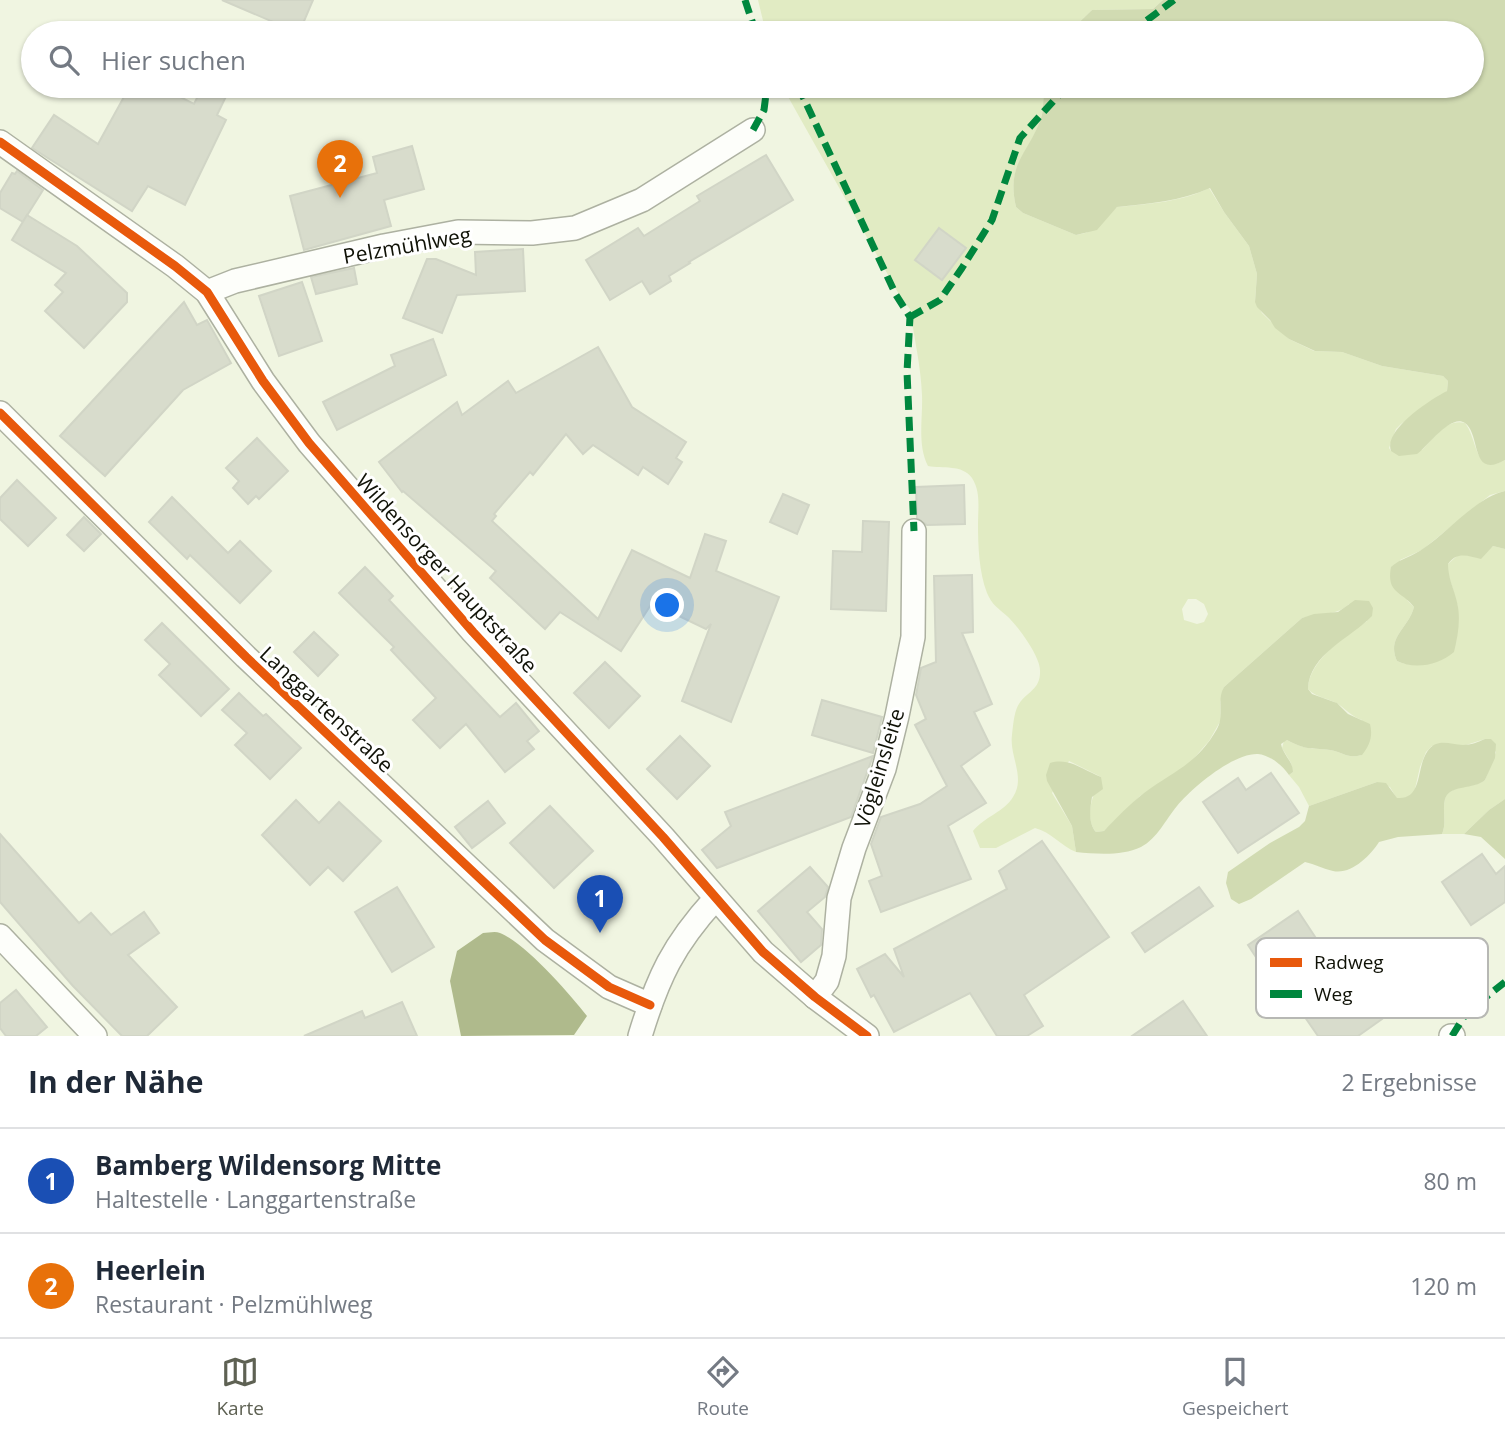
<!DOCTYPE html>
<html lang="de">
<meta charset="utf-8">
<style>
:root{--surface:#fff;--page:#f2f2f3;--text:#1f2937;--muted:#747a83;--line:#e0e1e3;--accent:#5e6153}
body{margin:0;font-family:"Open Sans",sans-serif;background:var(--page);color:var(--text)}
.you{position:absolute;left:668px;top:606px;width:24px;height:24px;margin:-18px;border:5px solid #fff;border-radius:50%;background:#1a73e8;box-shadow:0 0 0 10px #1a73e833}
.badge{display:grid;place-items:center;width:46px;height:46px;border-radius:50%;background:var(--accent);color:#fff;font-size:23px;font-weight:700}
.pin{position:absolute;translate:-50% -58px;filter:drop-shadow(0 2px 4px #0008)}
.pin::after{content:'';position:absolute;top:37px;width:24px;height:21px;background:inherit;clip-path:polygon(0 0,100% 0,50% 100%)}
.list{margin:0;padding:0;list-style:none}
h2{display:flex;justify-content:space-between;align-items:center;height:91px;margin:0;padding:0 28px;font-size:30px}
h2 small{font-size:23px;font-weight:400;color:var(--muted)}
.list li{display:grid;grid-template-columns:46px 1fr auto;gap:21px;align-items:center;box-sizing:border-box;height:105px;padding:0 28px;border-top:2px solid var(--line)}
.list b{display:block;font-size:26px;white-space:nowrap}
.list p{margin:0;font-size:23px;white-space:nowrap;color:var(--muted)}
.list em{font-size:23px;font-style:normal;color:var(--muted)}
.icon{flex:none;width:38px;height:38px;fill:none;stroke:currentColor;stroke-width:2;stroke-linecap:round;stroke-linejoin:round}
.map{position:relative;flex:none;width:1505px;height:1036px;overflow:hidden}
.search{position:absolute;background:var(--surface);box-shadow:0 2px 5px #0004;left:21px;right:21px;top:21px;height:77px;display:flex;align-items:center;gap:18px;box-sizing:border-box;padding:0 24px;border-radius:38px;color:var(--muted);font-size:26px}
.sheet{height:301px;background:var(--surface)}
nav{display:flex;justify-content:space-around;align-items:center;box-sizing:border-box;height:98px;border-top:2px solid var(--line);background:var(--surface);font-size:19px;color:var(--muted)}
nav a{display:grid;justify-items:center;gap:4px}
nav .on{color:var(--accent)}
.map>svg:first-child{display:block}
.green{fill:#e1ebc3;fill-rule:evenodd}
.forest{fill:#d1dbb2}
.water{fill:#afba8c}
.building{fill:#d8dccc;stroke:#d1d5c6;stroke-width:2}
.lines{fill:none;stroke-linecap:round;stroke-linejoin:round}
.street-casing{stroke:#adb1a1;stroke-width:26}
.street{stroke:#fdfefa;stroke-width:23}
.quiet{stroke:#00873e;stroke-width:7;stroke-dasharray:14 7;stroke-linecap:butt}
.cycleway-casing{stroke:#fff;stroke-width:13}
.cycleway{stroke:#e8590c;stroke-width:9}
.labels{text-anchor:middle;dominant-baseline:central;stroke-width:6;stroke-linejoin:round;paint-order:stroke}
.street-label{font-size:21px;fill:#0f1106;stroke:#fff}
.key{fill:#fff;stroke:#b7b8b4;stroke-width:2}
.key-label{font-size:19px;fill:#0f1106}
</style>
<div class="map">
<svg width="1505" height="1036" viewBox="0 0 1505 1036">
<rect width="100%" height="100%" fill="#f0f5e1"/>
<g class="green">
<polygon points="758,0 1163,0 1153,9 1092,10 1068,33 766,33"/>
<path d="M782 86H1047C1041 96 1045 107 1041 118 1029 155 1006 163 1016 207L1023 213 1076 235C1098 232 1102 220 1117 207 1148 204 1182 202 1209 188L1224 212 1249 246 1257 274 1255 301 1262 313 1289 339 1314 351 1342 352 1382 366 1443 376 1448 381 1447 391 1401 424 1396 429 1389 448 1391 451 1422 450C1434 438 1446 418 1465 423 1478 439 1474 477 1505 460V491L1490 495 1422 550 1400 560 1407 600 1414 607C1409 628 1386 637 1397 661 1419 672 1437 655 1456 643L1458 607 1448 573V564L1458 555C1480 554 1474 563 1493 546L1505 549V799L1489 810 1464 834H1442C1447 823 1442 811 1445 799 1449 784 1474 789 1485 780L1496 752 1485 739 1466 745 1432 746 1426 752 1420 767 1414 793 1404 799H1397L1390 787 1377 782 1309 806 1299 787 1289 775 1293 772 1291 763 1282 748 1284 741 1287 740C1308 751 1309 747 1330 750 1344 752 1346 759 1362 755V720C1351 716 1347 710 1338 704 1329 698 1316 698 1308 689 1309 660 1345 636 1367 621L1349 604C1335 617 1318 613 1302 618L1224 687 1220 703 1221 720 1209 741 1189 764 1140 796 1104 831 1096 832C1083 816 1094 793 1101 777L1069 761 1052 793 1072 826 1076 852C1061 846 1051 832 1035 828L996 848H980L973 831C984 817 1004 812 1013 797 1026 777 1009 756 1012 735 1013 727 1014 711 1019 704 1027 691 1041 690 1040 670 1040 656 1017 625 1007 616 998 608 992 605 987 593 979 572 978 546 978 524 978 508 981 492 972 478 962 464 943 469 928 466 917 445 923 418 922 395 921 367 914 337 910 309L901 298ZM1188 599H1196L1204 604 1208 614 1204 622 1197 624 1184 620 1182 609Z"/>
</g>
<g class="forest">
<path d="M1163 0H1505V460C1470 480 1481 434 1465 423 1451 413 1427 447 1417 454L1399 456 1391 451C1383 430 1431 399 1447 391L1448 381 1443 376 1382 366 1342 352 1315 351 1289 339 1275 328 1270 320 1257 307 1255 302 1257 274 1249 246 1224 212 1210 188C1181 201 1148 204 1117 207L1097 230 1076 235 1023 213 1016 207C1006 163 1028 155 1041 118 1045 107 1041 96 1047 86H1472V33H1068L1092 10 1153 9Z"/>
<path d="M1505 491V549L1493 546 1481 559C1468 556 1457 551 1448 564 1448 578 1454 589 1457 602 1461 618 1458 636 1454 652 1439 665 1415 670 1397 661 1386 637 1409 628 1414 607 1402 591 1386 594 1391 567 1401 558 1414 556 1424 548 1448 532 1477 497 1505 491Z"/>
<path d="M1355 600 1369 601 1373 608 1372 616C1351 638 1309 654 1308 689L1312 694 1337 703 1348 714 1370 724C1373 736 1370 745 1362 755 1346 759 1344 752 1330 750 1308 747 1308 751 1287 740L1281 744C1283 755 1293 761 1293 772L1289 775C1283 766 1270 755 1258 754 1233 753 1192 788 1177 806 1166 819 1157 839 1141 847 1122 856 1097 854 1076 852L1072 826 1047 781 1046 775 1050 763C1069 757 1083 770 1101 777L1103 789 1092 797C1090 809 1088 823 1096 832L1104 831C1116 818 1130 804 1144 793 1174 771 1197 764 1217 729 1225 715 1216 701 1224 687L1302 618 1314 614 1338 612Z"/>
<path d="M1485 739H1491L1496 744 1495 758 1485 780C1474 790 1450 784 1445 799 1442 811 1447 823 1442 834L1398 837 1379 842C1370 856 1351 875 1333 871 1323 869 1315 864 1305 862L1251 899 1239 904 1231 899 1226 883 1228 872 1270 843 1299 827 1305 821 1309 806 1377 782 1386 783 1397 798C1423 800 1416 768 1427 752 1437 737 1450 745 1463 745 1471 745 1478 742 1485 739Z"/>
<polygon points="1505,799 1505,859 1481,837 1464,834 1489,810"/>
</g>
<path class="water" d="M483 933C488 933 495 931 500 933 524 942 570 994 587 1016L574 1035 461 1036 450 981 457 951Z"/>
<g class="building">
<polygon points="222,0 313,0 299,33"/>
<polygon points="130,86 158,86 194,104 203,86 231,86 217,115 226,120 185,205 148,186 132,211 32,148 54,115 98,144"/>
<polygon points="412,146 424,189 384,200 391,226 304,250 290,196 377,173 373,157"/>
<polygon points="766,155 793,200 689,262 690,263 669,276 671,281 650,294 642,281 610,300 586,260 638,228 644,236 700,201 697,196"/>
<polygon points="17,171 43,190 23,222 0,208 0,193 12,173 15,174"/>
<polygon points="27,215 77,246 127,293 127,302 84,348 45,311 63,292 55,285 66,273 12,240"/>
<polygon points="939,228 966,248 942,280 915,260"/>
<polygon points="523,249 525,291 457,295 442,333 403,318 427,259 436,259 476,275 475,252"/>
<polygon points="354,268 357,284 316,294 311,277"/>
<polygon points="302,282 322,341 279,356 259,296"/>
<polygon points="184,302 197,325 207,320 231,363 183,390 105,476 60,436"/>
<polygon points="433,339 446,375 337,430 323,402 395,366 391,355"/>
<polygon points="598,347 632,407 686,442 676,458 682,462 668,484 643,467 638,475 593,445 583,454 566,434 533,475 530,472 494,514 496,516 492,521 598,619 632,550 690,578 705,534 726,541 716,571 779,597 731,722 682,701 711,624 706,629 652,603 621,651 560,612 545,629 490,578 496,571 403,491 402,492 379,462 457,402 462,415 508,381 516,393"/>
<polygon points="257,438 288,471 259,499 256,496 248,504 233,488 239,481 226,468"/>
<polygon points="17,480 56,518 28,546 0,519 0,498"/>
<polygon points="964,485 965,524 927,525 917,518 916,487"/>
<polygon points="783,494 809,505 797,534 770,522"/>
<polygon points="172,497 228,553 240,541 271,571 240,603 190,555 187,559 149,522"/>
<polygon points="84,517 101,534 84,551 67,535"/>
<polygon points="863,521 889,522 886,611 831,609 833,551 862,552"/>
<polygon points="365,567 393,596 389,600 500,717 516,703 539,731 527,741 534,749 505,772 466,724 440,748 413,720 436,698 391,650 394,647 339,593"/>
<polygon points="972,575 973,632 962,633 992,704 974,712 990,745 961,766 986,803 948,826 971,879 881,912 869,881 882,876 871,844 881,817 920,804 947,786 915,725 926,719 916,695 921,668 936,662 934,576"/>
<polygon points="162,623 229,689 201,716 159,675 170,664 145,640"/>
<polygon points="314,632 338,655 318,676 294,652"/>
<polygon points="605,662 640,696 609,728 574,693"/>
<polygon points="239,693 263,716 266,714 301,748 270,779 235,745 247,733 222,710"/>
<polygon points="822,700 882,717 873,753 812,735"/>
<polygon points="680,736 710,766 677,799 647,769"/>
<polygon points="873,756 851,817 717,868 702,850 731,826 725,812"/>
<polygon points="1271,773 1299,813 1238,853 1203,802 1238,778 1246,790"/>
<polygon points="296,800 319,823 339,802 381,841 343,881 328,867 310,885 262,835"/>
<polygon points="488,801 505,823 472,848 455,827"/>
<polygon points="550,806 593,851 554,888 510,843"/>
<polygon points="0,834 79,923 91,913 111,935 144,912 159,933 128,955 177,1007 147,1036 122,1036 73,986 0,902"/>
<polygon points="1042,841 1109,937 1024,995 1043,1026 1027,1036 997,1036 970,993 894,1032 874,995 871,997 857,969 885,954 904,977 894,949 1007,889 999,871"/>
<polygon points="1482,854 1496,874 1505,866 1505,902 1471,925 1442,882"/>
<polygon points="810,867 828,887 825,897 807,912 822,929 821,945 801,962 758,911"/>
<polygon points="397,887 434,947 392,972 355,912"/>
<polygon points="1199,887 1213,906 1145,952 1132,933"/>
<polygon points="1298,911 1335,967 1343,962 1382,1019 1358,1036 1318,1036 1291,997 1285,1001 1248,945"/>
<polygon points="16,990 47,1027 36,1036 6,1036 0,1028 0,1003"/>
<polygon points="1183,1001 1207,1036 1132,1036"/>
<polygon points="402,1002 417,1036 304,1036 362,1011 365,1018"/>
</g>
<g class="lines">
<defs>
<g id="street">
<polyline points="0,142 175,266 207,292 263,381 309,443 473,632 663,837 763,952 815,997 867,1036"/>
<polyline points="207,292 235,281 384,246 458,232 532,233 575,228 642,200 753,130"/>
<polyline points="0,413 246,657 545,940 609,987 650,1005"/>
<polyline points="0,936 95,1036"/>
<polyline points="815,997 827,981 834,956 839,898 854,848 884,769 897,716 913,637 914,531"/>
<path d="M640 1036C658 977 673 945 715 899"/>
<polyline points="1451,1036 1453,1036"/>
</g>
</defs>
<use href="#street" class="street-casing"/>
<use href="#street" class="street"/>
<g class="quiet">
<polyline points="745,0 756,33"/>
<polyline points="1130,33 1174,0"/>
<polyline points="798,86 896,295 910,317 907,372 914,531"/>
<polyline points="753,130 764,110 767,86"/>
<polyline points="910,317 940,300 962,268 992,220 1020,138 1067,86"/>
<polyline points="1452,1036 1467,1012 1505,982"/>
</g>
<defs>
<g id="cycleway">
<polyline points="0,142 175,266 207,292 263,381 309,443 473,632 663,837 763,952 815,997 867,1036"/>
<polyline points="0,413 246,657 545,940 609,987 650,1005"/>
</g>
</defs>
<use href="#cycleway" class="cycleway-casing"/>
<use href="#cycleway" class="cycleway"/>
</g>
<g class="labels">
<g class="street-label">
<text transform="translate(407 245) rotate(-10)">Pelzmühlweg</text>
<text transform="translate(447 573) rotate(48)">Wildensorger Hauptstraße</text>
<text transform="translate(327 709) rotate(43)">Langgartenstraße</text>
<text transform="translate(879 768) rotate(-73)">Vögleinsleite</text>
</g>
</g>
<rect x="1256" y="938" width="232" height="80" rx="10" class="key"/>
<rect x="1270" y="958" width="32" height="9" fill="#e8590c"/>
<rect x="1270" y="990" width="32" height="8" fill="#00873e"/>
<g class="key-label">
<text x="1314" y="969">Radweg</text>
<text x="1314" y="1001">Weg</text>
</g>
</svg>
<div class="you"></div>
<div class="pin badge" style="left:600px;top:933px;background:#1a4fb4">1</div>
<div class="pin badge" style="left:340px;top:198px;background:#e8710a">2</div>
<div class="search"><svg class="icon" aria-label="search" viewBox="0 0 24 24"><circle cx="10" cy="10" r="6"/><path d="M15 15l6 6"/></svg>Hier suchen</div>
</div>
<section class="sheet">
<h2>In der Nähe<small>2 Ergebnisse</small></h2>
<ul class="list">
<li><span class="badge" style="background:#1a4fb4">1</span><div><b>Bamberg Wildensorg Mitte</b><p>Haltestelle · Langgartenstraße</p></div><em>80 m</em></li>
<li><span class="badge" style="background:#e8710a">2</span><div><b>Heerlein</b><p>Restaurant · Pelzmühlweg</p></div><em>120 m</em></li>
</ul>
</section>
<nav>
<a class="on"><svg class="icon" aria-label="map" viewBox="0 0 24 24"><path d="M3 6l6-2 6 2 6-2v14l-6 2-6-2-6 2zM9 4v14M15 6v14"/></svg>Karte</a>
<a><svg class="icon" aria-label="directions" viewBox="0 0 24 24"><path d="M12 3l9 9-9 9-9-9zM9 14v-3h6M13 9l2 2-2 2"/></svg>Route</a>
<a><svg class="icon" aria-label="saved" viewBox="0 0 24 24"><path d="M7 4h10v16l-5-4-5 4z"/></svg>Gespeichert</a>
</nav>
